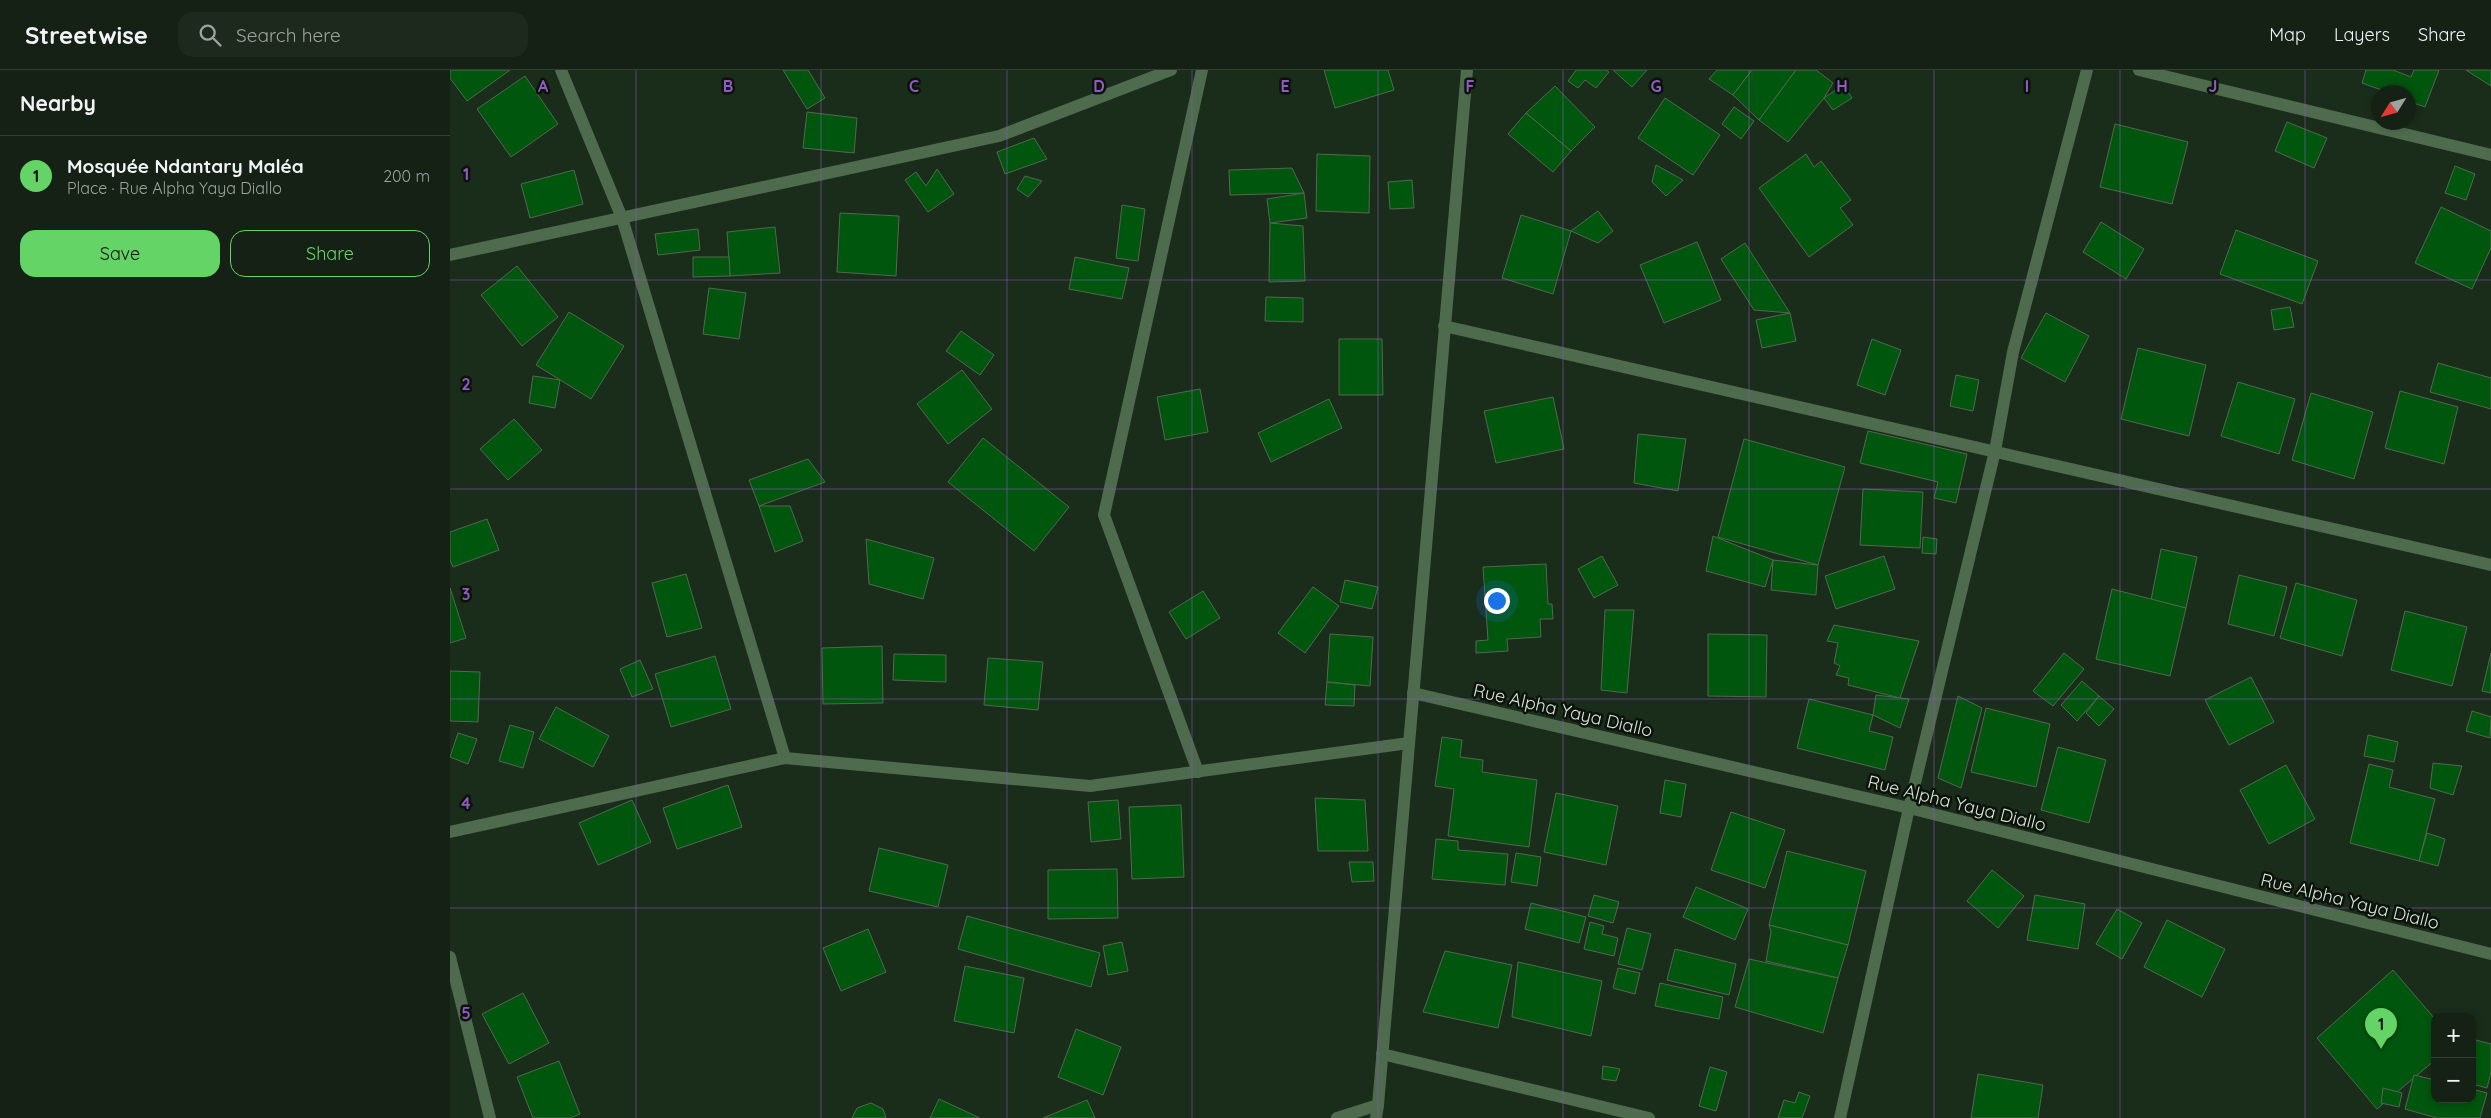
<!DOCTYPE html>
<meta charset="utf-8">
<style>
:root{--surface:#142114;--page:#1d291d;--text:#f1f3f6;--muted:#9da3a0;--line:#333e34;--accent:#64d467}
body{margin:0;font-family:Quicksand,sans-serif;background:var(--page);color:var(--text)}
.controls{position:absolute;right:15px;bottom:15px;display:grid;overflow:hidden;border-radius:10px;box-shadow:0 2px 8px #0003}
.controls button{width:45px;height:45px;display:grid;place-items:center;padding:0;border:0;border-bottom:1px solid var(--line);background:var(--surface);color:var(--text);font:25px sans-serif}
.compass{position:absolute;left:1921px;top:15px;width:45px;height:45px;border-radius:50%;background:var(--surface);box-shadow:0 2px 8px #0003;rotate:233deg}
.you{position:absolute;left:1046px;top:530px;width:18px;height:18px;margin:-12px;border:4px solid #fff;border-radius:50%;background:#1a73e8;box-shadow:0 0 0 8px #1a73e833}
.badge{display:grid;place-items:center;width:32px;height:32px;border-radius:50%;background:var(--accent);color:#111;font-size:16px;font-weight:700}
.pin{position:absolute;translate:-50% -41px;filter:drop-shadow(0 1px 2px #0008)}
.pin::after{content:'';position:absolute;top:26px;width:18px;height:15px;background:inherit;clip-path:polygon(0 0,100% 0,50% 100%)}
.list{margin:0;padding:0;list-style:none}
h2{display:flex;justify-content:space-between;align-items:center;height:65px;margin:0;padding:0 20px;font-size:21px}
h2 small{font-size:16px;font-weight:400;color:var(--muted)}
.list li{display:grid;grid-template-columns:32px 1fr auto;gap:15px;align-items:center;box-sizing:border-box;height:80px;padding:0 20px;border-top:1px solid var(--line)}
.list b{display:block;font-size:19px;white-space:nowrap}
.list p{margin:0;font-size:16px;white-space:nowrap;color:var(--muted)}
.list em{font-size:16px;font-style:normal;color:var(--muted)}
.actions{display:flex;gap:10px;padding:15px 20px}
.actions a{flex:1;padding:11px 0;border:1px solid var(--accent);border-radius:15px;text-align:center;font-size:18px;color:var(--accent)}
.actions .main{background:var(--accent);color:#111}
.icon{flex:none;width:28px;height:28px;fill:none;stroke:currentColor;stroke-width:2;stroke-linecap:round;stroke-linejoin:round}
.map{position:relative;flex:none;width:2041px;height:1048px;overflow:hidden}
header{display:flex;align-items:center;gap:30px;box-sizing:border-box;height:70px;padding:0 25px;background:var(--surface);border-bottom:1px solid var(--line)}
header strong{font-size:24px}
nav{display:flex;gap:28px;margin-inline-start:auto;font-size:18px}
.search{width:350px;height:45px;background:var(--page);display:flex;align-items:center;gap:12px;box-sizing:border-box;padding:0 18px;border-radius:15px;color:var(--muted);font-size:19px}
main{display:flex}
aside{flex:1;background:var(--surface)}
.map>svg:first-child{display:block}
.building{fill:#01560d;stroke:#546753}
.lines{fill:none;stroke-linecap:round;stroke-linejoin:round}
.minor{stroke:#4e6b4d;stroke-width:12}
.tertiary{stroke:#4e6b4d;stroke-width:12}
.grid{fill:none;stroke:#925ac5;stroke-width:1;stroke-opacity:0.55}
.labels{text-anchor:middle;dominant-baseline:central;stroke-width:5;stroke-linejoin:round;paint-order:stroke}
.street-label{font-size:18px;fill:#d8e4d8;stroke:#0a120a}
.grid-label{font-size:16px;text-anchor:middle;font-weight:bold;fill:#925ac5;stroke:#0a120a;stroke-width:5;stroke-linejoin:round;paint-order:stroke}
</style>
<header>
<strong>Streetwise</strong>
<div class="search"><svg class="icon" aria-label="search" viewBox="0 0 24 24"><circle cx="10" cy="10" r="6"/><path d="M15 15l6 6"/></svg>Search here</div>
<nav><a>Map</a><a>Layers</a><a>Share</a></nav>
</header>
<main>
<aside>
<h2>Nearby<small></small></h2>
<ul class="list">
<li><span class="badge">1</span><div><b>Mosquée Ndantary Maléa</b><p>Place · Rue Alpha Yaya Diallo</p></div><em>200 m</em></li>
</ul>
<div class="actions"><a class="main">Save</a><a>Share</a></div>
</aside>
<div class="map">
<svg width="2041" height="1048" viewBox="0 0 2041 1048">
<rect width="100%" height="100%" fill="#1a2c1a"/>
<g class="building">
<polygon points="0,0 60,0 17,31 0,8"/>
<polygon points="333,0 358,0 375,28 357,39"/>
<polygon points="874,0 938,0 944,20 885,38"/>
<polygon points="1126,0 1156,0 1159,2 1146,18 1135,10 1128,18 1118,11"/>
<polygon points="1163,0 1197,0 1182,17"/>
<polygon points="1267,0 1302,0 1283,25 1259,9"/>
<polygon points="1302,0 1346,0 1309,50 1283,25"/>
<polygon points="1346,0 1366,0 1383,13 1374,28 1338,72 1309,50"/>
<polygon points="1916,0 1943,0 1961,7 1964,0 1989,0 1975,37 1958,31 1958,22 1937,22 1912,13"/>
<polygon points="2016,0 2041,0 2041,16"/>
<polygon points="75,6 108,54 61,87 27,39"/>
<polygon points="1393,15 1402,28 1383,40 1374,28"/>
<polygon points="1105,16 1145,57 1121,81 1076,43"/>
<polygon points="1215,28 1270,65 1243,105 1188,68"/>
<polygon points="1284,37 1304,51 1291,69 1272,54"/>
<polygon points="357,42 407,48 404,83 353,78"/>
<polygon points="1076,43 1121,81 1103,102 1058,64"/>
<polygon points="1837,52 1877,68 1864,98 1825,81"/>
<polygon points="1665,54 1738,72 1722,134 1650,117"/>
<polygon points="584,68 597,89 555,104 547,82"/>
<polygon points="867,84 920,86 919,143 866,141"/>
<polygon points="1356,84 1364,97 1371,91 1401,130 1390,138 1403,155 1359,187 1309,118"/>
<polygon points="1206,95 1233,110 1216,126 1202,112"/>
<polygon points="2005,96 2025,104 2016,130 1995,123"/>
<polygon points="842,98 854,123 780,125 779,100"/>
<polygon points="487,99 504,124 478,142 455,110 466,102 476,116"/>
<polygon points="124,100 133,134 80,148 71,114"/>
<polygon points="575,106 592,111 578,127 567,119"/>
<polygon points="962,110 964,138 940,139 938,112"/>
<polygon points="854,123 857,148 820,153 817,129"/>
<polygon points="672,135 695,139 688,191 666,188"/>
<polygon points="1991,137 2041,161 2041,178 2022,219 1965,193"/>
<polygon points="1148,141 1163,161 1148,173 1121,161"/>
<polygon points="390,143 449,146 446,206 387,202"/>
<polygon points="1071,145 1121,161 1103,224 1052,208"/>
<polygon points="1651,152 1694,179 1676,209 1633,182"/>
<polygon points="820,153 853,156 855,211 819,212"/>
<polygon points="325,157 330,203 280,206 277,162"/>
<polygon points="248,159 250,180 208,185 205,164"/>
<polygon points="1786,160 1868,191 1852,234 1770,204"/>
<polygon points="1247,172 1271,230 1214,253 1190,195"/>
<polygon points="1295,173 1340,243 1304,240 1271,189"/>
<polygon points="243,187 279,187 280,206 243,207"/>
<polygon points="625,187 679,198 672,229 619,219"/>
<polygon points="67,196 108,247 72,276 31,225"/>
<polygon points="259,218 296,223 289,269 253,264"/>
<polygon points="816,227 853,228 853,252 815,251"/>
<polygon points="1840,237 1844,257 1824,260 1821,240"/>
<polygon points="119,242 174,276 141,329 86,295"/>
<polygon points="1340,243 1346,271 1312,278 1306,250"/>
<polygon points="1596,243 1639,266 1615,312 1571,288"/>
<polygon points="511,261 544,285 530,305 496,281"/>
<polygon points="889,269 932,269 933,325 889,325"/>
<polygon points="1422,269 1451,280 1435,325 1407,315"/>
<polygon points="1688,278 1756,295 1739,366 1671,349"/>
<polygon points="1988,293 2041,308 2041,339 1980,322"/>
<polygon points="512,300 542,339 498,374 467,334"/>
<polygon points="1506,305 1529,310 1523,341 1500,336"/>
<polygon points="83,306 110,310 105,338 79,333"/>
<polygon points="1788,312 1845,329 1829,384 1771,366"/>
<polygon points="750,319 758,362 715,370 707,327"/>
<polygon points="1950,321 2008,337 1994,394 1935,378"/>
<polygon points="1861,323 1923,342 1904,409 1842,390"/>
<polygon points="1103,327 1114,379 1046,393 1034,341"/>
<polygon points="879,329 892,358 821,392 808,363"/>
<polygon points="64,349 92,380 58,410 30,379"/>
<polygon points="1418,361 1517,384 1506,433 1484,428 1488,412 1410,393"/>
<polygon points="1188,364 1236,369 1228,421 1184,413"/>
<polygon points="533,368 619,437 584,481 498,412"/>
<polygon points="1294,369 1395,397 1368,495 1268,467"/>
<polygon points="358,389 375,412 309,436 299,410"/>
<polygon points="1413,419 1473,422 1470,478 1410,475"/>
<polygon points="309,436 340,436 353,471 325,482"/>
<polygon points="37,449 49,480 3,497 0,490 0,462"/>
<polygon points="1263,466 1323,490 1315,517 1256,501"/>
<polygon points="1473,467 1487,469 1486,484 1472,483"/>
<polygon points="416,469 484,488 473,529 419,514"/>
<polygon points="1711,479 1747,487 1736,538 1701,530"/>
<polygon points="1152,486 1168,515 1144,528 1128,499"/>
<polygon points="1434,486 1445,519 1386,539 1375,506"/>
<polygon points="1323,490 1368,495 1366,525 1321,520"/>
<polygon points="1096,494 1098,534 1102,534 1103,549 1090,549 1091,567 1057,569 1058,581 1026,583 1026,571 1038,570 1033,497"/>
<polygon points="236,504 252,558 217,567 202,513"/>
<polygon points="1789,505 1837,517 1824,566 1778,554"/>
<polygon points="895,510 928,517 922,539 890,532"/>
<polygon points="1846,513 1907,530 1892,586 1830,568"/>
<polygon points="863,517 889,536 855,583 828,563"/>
<polygon points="0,518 16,568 0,573"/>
<polygon points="1662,519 1736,538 1720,606 1646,589"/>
<polygon points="753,521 770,548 736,569 719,542"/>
<polygon points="1155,540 1184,540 1177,623 1151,620"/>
<polygon points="1955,541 2017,557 2002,616 1941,600"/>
<polygon points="1384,555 1469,571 1450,628 1398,615 1399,608 1386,605 1390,596 1384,593 1388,573 1377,571"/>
<polygon points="880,564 923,567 920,616 877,612"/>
<polygon points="1258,564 1317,565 1316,627 1258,626"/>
<polygon points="432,576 433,633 373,634 372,578"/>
<polygon points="1614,583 1634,599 1603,636 1583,621"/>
<polygon points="2041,583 2041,623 2032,621"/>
<polygon points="444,584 496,585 496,612 443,610"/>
<polygon points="265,586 281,639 221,657 205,604"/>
<polygon points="538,588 593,592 588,640 534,635"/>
<polygon points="190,590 203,619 182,627 170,599"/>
<polygon points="0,601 30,602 28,652 0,651"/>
<polygon points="1801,607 1824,652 1779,675 1755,630"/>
<polygon points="1632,611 1649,626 1627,651 1611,635"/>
<polygon points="877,612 905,615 904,636 875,635"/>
<polygon points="1426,625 1459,629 1450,658 1423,645"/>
<polygon points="1508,626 1532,638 1511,718 1488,708"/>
<polygon points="1649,626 1664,639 1649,656 1636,643"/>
<polygon points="1359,629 1423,645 1419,661 1443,667 1435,700 1347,678"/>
<polygon points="106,637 159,666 143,697 89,669"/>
<polygon points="1536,638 1600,654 1586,717 1521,702"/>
<polygon points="2022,641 2041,647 2040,668 2016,661"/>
<polygon points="60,655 84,662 73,698 49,691"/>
<polygon points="8,663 27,669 18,694 0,687"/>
<polygon points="1918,665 1948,672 1944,692 1914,686"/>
<polygon points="992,667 1012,670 1010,687 1033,690 1032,702 1087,710 1079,777 998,766 1004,719 985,716"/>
<polygon points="1608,677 1656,690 1639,753 1591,740"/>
<polygon points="1983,693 2012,696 2003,725 1980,718"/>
<polygon points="1919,694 1943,700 1939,717 1985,729 1969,791 1900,773"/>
<polygon points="1836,695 1865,749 1819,774 1790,720"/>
<polygon points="1215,710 1236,714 1231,747 1210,743"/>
<polygon points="278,715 292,757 227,779 213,738"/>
<polygon points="1106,723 1168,736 1156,795 1094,782"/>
<polygon points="865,728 915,730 918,781 868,781"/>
<polygon points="182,730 201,772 148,795 129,753"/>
<polygon points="668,730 671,769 641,772 638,732"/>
<polygon points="731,735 734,807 682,809 679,737"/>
<polygon points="1281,742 1335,760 1315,818 1261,800"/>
<polygon points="1977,763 1995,769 1988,796 1969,791"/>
<polygon points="986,769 1008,771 1008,780 1058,784 1055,815 982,809"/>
<polygon points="429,778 498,795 488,837 419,821"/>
<polygon points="1337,781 1416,801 1398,875 1319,855"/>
<polygon points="1066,783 1091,787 1087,816 1061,812"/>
<polygon points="899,792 923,792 924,811 902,812"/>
<polygon points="667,799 668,848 598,849 598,800"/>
<polygon points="1542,800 1574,826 1548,858 1517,831"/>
<polygon points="1246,817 1298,839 1285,870 1233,847"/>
<polygon points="1144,825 1169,832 1163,853 1138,846"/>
<polygon points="1585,825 1635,834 1628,879 1577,870"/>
<polygon points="1081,833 1136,847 1129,873 1075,859"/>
<polygon points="1667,839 1692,853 1672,889 1646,874"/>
<polygon points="517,846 650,883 641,917 508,879"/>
<polygon points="1717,850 1775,879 1752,927 1694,897"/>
<polygon points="1140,852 1154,856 1152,864 1168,868 1164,886 1134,879"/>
<polygon points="1319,855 1398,875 1388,908 1316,891 1321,862"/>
<polygon points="1177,858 1201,864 1192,900 1168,894"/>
<polygon points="418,859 436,902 391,921 373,878"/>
<polygon points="672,872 678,901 658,905 653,876"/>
<polygon points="1225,879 1286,894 1279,925 1217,910"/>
<polygon points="995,881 1062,895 1048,958 973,942"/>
<polygon points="1299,889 1388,908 1373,963 1285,937"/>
<polygon points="1068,892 1152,911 1141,966 1062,947"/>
<polygon points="515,896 574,908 564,963 504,951"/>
<polygon points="1168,898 1190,903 1185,924 1163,918"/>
<polygon points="1943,900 1985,949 1985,990 1927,1039 1867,968"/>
<polygon points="1210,913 1273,927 1269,949 1205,936"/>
<polygon points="73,923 99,973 59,994 32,944"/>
<polygon points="626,959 671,977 653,1025 608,1007"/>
<polygon points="2022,969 2041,974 2041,1002 2037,1018 2022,1014"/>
<polygon points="109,991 130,1044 120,1048 83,1048 67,1007"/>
<polygon points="1153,996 1170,999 1166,1011 1152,1009"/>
<polygon points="1260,997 1277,1002 1266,1041 1249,1036"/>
<polygon points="1528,1004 1593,1015 1588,1048 1521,1048"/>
<polygon points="1964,1005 1985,1010 1985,1029 2022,1029 2022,1019 2037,1023 2030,1048 1987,1048 1955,1039"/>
<polygon points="1933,1018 1952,1023 1949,1037 1931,1033"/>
<polygon points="1349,1022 1360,1026 1352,1048 1328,1048 1334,1030 1345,1033"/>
<polygon points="489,1029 530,1048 480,1048"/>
<polygon points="637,1030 645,1048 593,1048"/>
<polygon points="421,1033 433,1039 436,1048 402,1048 407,1038"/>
</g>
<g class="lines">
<g class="minor">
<polyline points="111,0 172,148 335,688"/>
<polyline points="1689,0 2041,85"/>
<polyline points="0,185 549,66 721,0"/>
<polyline points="994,256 2041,495"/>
<polyline points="963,623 1459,738 2041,884"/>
<polyline points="748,702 654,445 752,0"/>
<polyline points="0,762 335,688 640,716 959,673"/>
<polyline points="0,887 40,1048"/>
<polyline points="932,984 1199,1048"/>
<polyline points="887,1048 928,1035 926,1048"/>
<polyline points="1390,1048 1459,738 1545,381 1563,282 1637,0"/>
</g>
<polyline class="tertiary" points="928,1035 1017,0"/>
</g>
<path class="grid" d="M186 0V1048M371 0V1048M557 0V1048M742 0V1048M928 0V1048M1113 0V1048M1299 0V1048M1484 0V1048M1670 0V1048M1855 0V1048M0 210H2041M0 419H2041M0 629H2041M0 838H2041"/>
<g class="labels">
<g class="street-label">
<text transform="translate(1113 640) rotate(13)">Rue Alpha Yaya Diallo</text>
<text transform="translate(1507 733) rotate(14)">Rue Alpha Yaya Diallo</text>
<text transform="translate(1900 831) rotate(14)">Rue Alpha Yaya Diallo</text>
</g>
</g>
<g class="grid-label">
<text x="93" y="22">A</text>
<text x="278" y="22">B</text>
<text x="464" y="22">C</text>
<text x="649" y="22">D</text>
<text x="835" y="22">E</text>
<text x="1020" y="22">F</text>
<text x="1206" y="22">G</text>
<text x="1392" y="22">H</text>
<text x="1577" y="22">I</text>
<text x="1763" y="22">J</text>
<text x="16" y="110">1</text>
<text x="16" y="320">2</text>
<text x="16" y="530">3</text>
<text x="16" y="739">4</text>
<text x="16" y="949">5</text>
</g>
</svg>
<div class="controls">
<button>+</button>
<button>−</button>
</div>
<svg class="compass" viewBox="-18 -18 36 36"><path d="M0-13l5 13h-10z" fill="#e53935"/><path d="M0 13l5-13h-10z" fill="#9da3a0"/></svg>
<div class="you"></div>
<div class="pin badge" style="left:1931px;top:979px">1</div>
</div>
</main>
